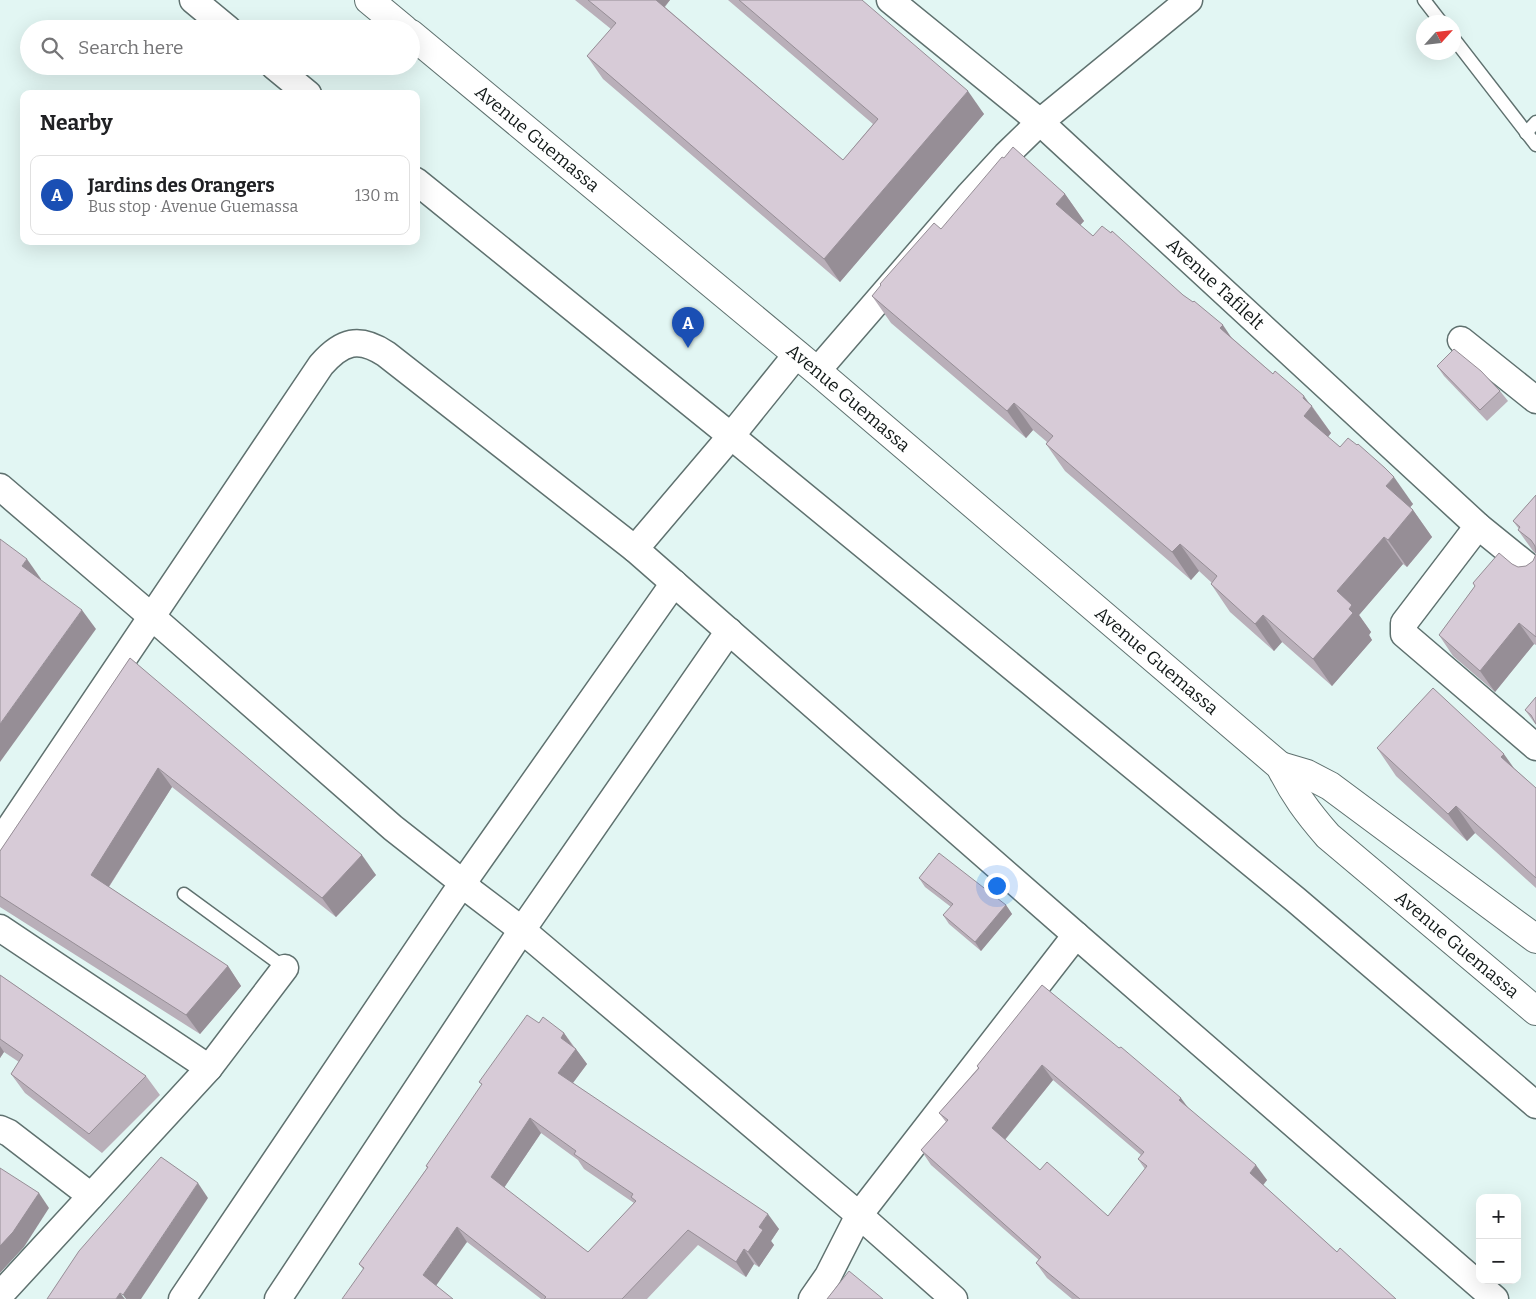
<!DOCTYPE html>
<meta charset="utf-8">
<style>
:root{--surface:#fff;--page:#f6f6f6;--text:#202124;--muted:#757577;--line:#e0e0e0;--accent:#95359d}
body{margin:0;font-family:Bitter,serif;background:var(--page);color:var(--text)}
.controls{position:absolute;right:15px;bottom:15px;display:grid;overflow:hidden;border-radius:10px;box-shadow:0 5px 20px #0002}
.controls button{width:45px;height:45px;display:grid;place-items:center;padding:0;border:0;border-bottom:1px solid var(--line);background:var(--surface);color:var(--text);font:25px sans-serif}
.compass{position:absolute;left:1416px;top:15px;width:45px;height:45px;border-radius:50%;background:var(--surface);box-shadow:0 5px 20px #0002;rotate:63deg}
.you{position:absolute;left:996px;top:885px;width:18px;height:18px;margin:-12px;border:4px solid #fff;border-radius:50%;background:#1a73e8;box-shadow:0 0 0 8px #1a73e833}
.badge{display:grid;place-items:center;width:32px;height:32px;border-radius:50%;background:var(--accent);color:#fff;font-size:16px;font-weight:700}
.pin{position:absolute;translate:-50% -41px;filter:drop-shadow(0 1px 2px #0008)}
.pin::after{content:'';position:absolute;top:26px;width:18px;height:15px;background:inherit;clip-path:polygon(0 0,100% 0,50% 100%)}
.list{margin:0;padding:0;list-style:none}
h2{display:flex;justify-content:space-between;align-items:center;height:65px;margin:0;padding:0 20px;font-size:21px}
h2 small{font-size:16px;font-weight:400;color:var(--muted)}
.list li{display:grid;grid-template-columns:32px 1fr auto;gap:15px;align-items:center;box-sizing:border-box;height:80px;margin:0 10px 10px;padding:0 10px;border:1px solid var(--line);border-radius:10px}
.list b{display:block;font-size:19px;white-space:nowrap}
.list p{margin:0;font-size:16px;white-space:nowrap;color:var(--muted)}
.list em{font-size:16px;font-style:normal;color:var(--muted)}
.icon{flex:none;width:28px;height:28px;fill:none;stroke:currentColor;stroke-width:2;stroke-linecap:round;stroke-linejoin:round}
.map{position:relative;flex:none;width:1536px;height:1299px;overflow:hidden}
.search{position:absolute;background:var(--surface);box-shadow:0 5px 20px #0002;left:20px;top:20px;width:400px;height:55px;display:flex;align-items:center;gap:12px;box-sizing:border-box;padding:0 18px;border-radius:28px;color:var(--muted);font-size:19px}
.panel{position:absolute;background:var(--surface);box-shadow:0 5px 20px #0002;left:20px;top:90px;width:400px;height:155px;border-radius:10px}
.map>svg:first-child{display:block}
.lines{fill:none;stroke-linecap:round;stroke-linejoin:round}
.service-casing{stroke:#5f716f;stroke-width:15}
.minor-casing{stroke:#5f716f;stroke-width:29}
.secondary-casing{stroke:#5f716f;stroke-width:30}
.service{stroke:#fff;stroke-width:12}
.minor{stroke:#fff;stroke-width:26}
.secondary{stroke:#fff;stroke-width:28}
.wall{fill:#b9afb9;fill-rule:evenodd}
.shaded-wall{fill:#968e96}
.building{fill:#d7cbd7;stroke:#968e96;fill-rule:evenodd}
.labels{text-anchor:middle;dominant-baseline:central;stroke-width:4;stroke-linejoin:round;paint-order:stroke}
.street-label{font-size:18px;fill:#111817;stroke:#fefefe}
</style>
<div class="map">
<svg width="1536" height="1299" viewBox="0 0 1536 1299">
<rect width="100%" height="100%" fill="#e2f6f3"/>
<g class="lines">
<defs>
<g id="service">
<polyline points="1424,0 1441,22"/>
<polyline points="1454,39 1536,145"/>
<polyline points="1526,133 1536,122"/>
<polyline points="184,894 285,968"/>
</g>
<g id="minor">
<polyline points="193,0 228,29"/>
<path id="s1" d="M890 0 1040 122 1478 526 1536 573"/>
<polyline points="274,66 308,94"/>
<polyline points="416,181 731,436 1296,900 1536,1105"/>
<polyline points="1461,340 1536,400"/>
<polyline points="817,371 970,194 1006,155 1040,122 1189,0"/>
<polyline points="0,487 152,617 393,828 463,883 472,892 522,930 859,1215 954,1299"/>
<polyline points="1478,526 1404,623 1404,634 1536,747"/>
<polyline points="635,549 1076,935"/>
<path d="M0 842 321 365C342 341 359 336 386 354L635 549 731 436 797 354"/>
<polyline points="0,928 209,1068"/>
<polyline points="0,1129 9,1133 91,1196"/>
<polyline points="0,1295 209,1068 285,968"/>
<polyline points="182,1299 453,897 674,583"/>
<polyline points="278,1299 522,930 729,631"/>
<polyline points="812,1299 828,1276 859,1215 1076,935 1495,1299"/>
</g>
<g id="secondary">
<polyline points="369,0 404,29"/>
<path id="s2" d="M411 34 817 371 1280 766C1294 794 1307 812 1328 836L1536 1011"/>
<polyline points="1280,766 1307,774 1330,786 1536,939"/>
</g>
</defs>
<use href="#service" class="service-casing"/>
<use href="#minor" class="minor-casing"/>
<use href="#secondary" class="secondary-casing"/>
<use href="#service" class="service"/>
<use href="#minor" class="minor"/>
<use href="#secondary" class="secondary"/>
</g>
<g class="wall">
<polygon points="575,0 670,0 665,7 843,160 873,124 728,0 862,0 984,114 840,282 603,79 587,56 611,29"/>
<polygon points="1065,194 1084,221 1080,225 1093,236 1183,295 1273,374 1312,406 1331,433 1328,437 1340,447 1413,504 1410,507 1413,510 1432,537 1407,567 1403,564 1359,615 1371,632 1369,635 1372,640 1332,686 1282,642 1274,651 1230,612 1211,584 1212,583 1199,571 1191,580 1065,471 1046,444 1047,442 1033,430 1026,438 891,323 872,296 941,229"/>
<polygon points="1437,366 1500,391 1508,401 1487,421 1444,376"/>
<polygon points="1536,495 1536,554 1533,551 1518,530 1519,529 1513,521"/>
<polygon points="1536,554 1536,645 1534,644 1495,692 1453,656 1439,635 1475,586 1473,583 1512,564 1518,567 1526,566 1533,561"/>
<polygon points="130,658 376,875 336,917 172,787 109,887 228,966 241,986 200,1034 0,907 0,851"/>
<polygon points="1536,697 1536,725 1525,710"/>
<polygon points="1377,748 1515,769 1536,788 1536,888 1475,833 1467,841 1396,776"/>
<polygon points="919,878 1006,905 1012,914 981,951 949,924 943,915 951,907 925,887"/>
<polygon points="0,975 146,1076 160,1095 102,1153 25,1093 11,1074 19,1062 4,1052 0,1058"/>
<path d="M1042 985 1188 1108 1267 1180 1263 1185 1337 1252 1396 1299H1072L1047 1278 1036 1263 1039 1260 931 1165 921 1150 946 1122 939 1113 978 1068 977 1066ZM1053 1080 1141 1155 1138 1159 1145 1169 1108 1216 1040 1170 1005 1140Z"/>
<path d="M539 1023 564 1033 587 1064 573 1083 779 1229 771 1241 774 1245 759 1267 754 1264 746 1277 698 1245 647 1299H541L467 1242 363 1269 359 1264 427 1168 426 1166 482 1085 479 1082ZM541 1133 578 1160 584 1169 634 1203 588 1252 504 1188Z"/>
</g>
<g class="shaded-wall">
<polygon points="651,0 670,0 660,12"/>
<polygon points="968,91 984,114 840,282 824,259"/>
<polygon points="1065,194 1084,221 1075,231 1056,204"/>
<polygon points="1223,325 1241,352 1220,328"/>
<polygon points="1304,396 1331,433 1323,443 1304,416 1303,398"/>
<polygon points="1014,403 1033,430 1026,438 1007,411"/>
<polygon points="1394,477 1413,504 1405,513 1386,486"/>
<polygon points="1413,510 1432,537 1407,567 1388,540"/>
<polygon points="1384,537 1403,564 1359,615 1371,632 1369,635 1372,640 1332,686 1313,659 1337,591"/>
<polygon points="1180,544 1199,571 1191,580 1172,552"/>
<polygon points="27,559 41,579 36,586 22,566"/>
<polygon points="82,610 96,629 0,762 0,724"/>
<polygon points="1263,615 1282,642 1274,651 1255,624"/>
<polygon points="1519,623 1534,644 1495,692 1480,671"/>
<polygon points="1504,754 1523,781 1501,757"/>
<polygon points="158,768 172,787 104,894 91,875"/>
<polygon points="1456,806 1475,833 1467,841 1448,814"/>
<polygon points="362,855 376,875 336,917 322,898"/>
<polygon points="1006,905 1012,914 981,951 975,942"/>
<polygon points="228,966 241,986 200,1034 186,1015"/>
<polygon points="564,1033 574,1048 561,1038"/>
<polygon points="0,1046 4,1052 0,1058"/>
<polygon points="576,1049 587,1064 569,1088 558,1073"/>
<polygon points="1042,1065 1053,1080 1002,1143 992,1128"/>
<polygon points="1181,1098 1192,1113 1179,1100"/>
<polygon points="530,1118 541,1133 501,1192 491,1177"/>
<polygon points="1256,1165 1267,1180 1260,1189 1250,1173"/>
<polygon points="198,1183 208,1198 141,1299 126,1299 123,1295"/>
<polygon points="39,1193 49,1208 24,1247 0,1273 0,1246"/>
<polygon points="768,1214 779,1229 771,1241 774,1245 759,1267 748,1252 759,1227"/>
<polygon points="457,1227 467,1242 433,1290 423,1275"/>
<polygon points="744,1249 754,1264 746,1277 736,1262"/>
<polygon points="120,1293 125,1299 116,1299"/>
</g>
<g class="building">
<polygon points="588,0 656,0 843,160 878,119 739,0 862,0 968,91 824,259 587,56 616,23"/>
<polygon points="1013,147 1065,194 1056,204 1093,236 1102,226 1111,233 1112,231 1183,295 1193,302 1194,301 1223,325 1220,328 1273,374 1275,371 1304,396 1303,398 1312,406 1304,416 1340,447 1348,438 1357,445 1358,444 1385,468 1394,477 1386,486 1413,510 1388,540 1384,537 1337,591 1352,605 1349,609 1353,613 1313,659 1263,615 1255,624 1211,584 1217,576 1180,544 1172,552 1046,444 1053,436 1014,403 1007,411 872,296 881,285 880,284 934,223 941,229 1002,157 1004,158"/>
<polygon points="1454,349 1481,371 1500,391 1480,410 1437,366"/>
<polygon points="1536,495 1536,553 1535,546 1531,540 1518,530 1520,527 1513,521"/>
<polygon points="0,539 27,559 22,566 82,610 0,724"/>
<polygon points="1499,553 1512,564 1518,567 1526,566 1533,561 1536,554 1536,637 1519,623 1480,671 1439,635 1475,586 1473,583"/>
<polygon points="130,658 362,855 322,898 158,768 91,875 228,966 186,1015 0,896 0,851"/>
<polygon points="1433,688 1504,754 1501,757 1536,788 1536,878 1456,806 1448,814 1377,748"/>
<polygon points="1536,697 1536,724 1531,715 1525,710"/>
<polygon points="939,853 1006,905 975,942 943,915 953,904 919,878"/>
<polygon points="0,975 146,1076 89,1134 11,1074 23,1055 0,1039"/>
<path d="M1042 985 1119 1048 1121 1047 1181 1098 1179 1100 1256 1165 1250 1173 1337 1252 1340 1248 1396 1299H1080L1036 1263 1041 1257 921 1150 948 1120 939 1113 979 1068 977 1066ZM1042 1065 1144 1152 1138 1159 1147 1166 1108 1216 1047 1162 1040 1170 992 1128Z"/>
<path d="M527 1015 539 1023 543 1017 564 1033 561 1038 576 1049 558 1073 768 1214 759 1227 763 1230 748 1252 744 1249 736 1262 688 1230 622 1299H544L546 1297 457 1227 423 1275 453 1299H342L364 1268 359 1264 428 1167 426 1166 482 1084 479 1082ZM530 1118 576 1151 574 1154 633 1194 631 1197 636 1201 588 1252 491 1177Z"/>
<polygon points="161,1157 198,1183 123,1295 120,1293 116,1299 47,1299 79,1251"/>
<polygon points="0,1168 39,1193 13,1232 0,1246"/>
<polygon points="849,1271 883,1299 827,1299"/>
</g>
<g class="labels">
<g class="street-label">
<text stroke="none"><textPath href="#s2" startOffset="164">Avenue Guemassa</textPath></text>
<text stroke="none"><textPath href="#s1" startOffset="432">Avenue Tafilelt</textPath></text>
<text stroke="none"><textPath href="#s2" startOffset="569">Avenue Guemassa</textPath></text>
<text stroke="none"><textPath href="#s2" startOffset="974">Avenue Guemassa</textPath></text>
<text stroke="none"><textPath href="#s2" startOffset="1390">Avenue Guemassa</textPath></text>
</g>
</g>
</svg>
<div class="controls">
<button>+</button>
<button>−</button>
</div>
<svg class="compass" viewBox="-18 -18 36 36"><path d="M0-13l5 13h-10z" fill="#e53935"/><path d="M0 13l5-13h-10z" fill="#757577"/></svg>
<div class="you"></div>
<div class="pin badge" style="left:688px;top:348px;background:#1a4fb4">A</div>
<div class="search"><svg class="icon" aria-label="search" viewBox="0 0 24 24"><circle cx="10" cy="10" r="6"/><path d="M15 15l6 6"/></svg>Search here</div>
<section class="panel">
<h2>Nearby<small></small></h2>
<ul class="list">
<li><span class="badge" style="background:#1a4fb4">A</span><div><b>Jardins des Orangers</b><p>Bus stop · Avenue Guemassa</p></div><em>130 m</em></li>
</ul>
</section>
</div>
